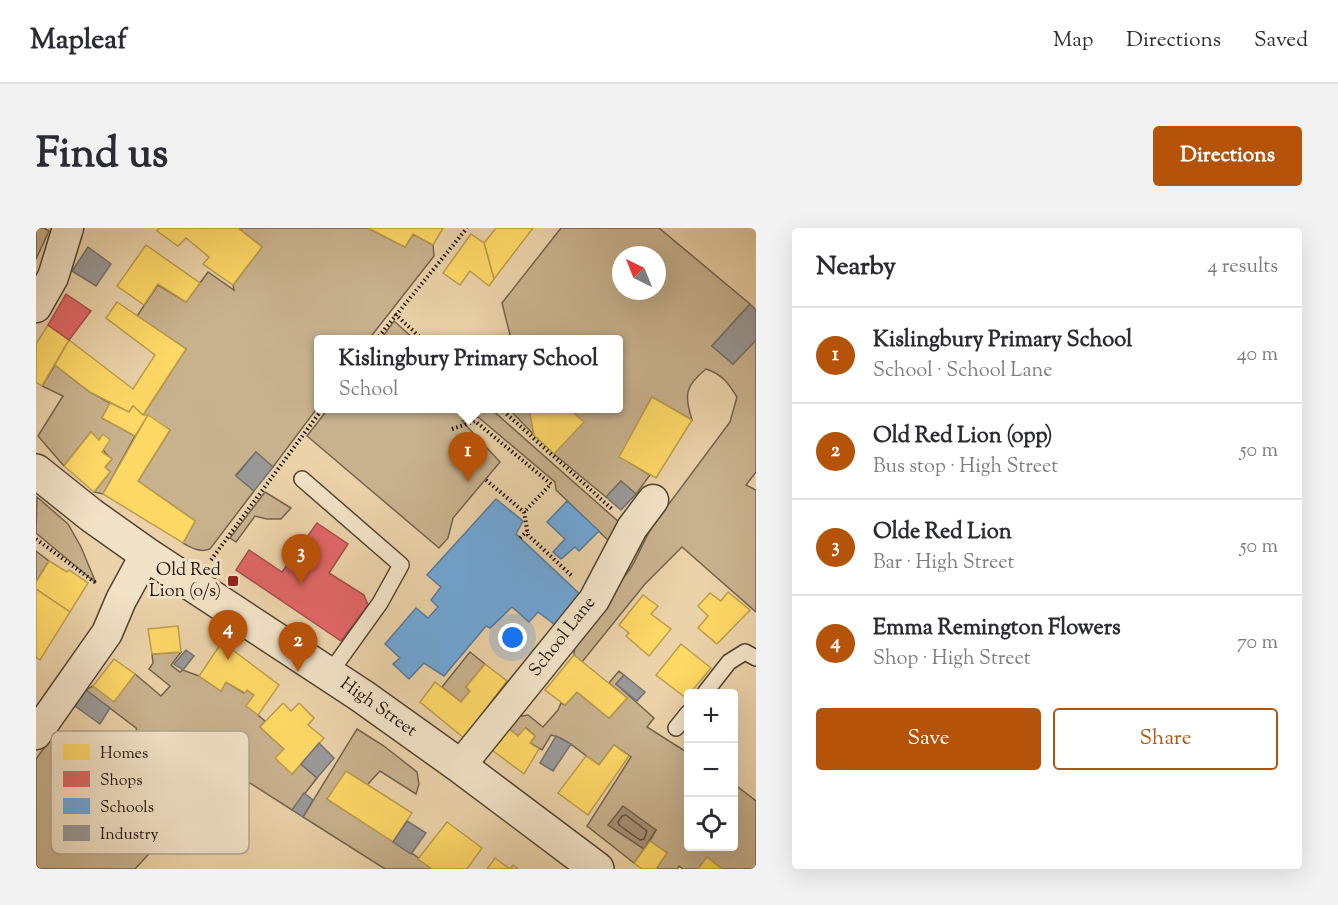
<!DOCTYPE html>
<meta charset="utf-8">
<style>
:root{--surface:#fff;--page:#f2f2f3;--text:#2b2b33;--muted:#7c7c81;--line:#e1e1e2;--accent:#b45309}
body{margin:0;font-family:"Sorts Mill Goudy",serif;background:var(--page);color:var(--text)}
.controls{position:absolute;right:18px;bottom:18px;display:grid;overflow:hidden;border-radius:6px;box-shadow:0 6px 24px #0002}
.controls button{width:54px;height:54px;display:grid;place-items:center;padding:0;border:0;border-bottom:2px solid var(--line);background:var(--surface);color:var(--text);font:30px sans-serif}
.compass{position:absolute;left:576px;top:18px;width:54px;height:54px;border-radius:50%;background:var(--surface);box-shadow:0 6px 24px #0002;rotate:317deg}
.you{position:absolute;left:477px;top:410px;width:21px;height:21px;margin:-15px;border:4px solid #fff;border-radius:50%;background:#1a73e8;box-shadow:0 0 0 9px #1a73e833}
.badge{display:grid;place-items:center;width:39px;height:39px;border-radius:50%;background:var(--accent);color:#fff;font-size:20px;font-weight:700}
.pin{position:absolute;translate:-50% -50px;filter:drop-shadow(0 2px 3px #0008)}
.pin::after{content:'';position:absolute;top:32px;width:21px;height:18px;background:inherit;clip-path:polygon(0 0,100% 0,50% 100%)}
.popup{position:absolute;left:278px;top:107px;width:309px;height:78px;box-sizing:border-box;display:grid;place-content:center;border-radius:6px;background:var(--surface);filter:drop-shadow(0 2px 4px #0005);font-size:20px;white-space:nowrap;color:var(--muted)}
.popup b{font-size:22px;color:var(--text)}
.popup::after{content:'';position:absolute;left:50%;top:100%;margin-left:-12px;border:12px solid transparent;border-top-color:var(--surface)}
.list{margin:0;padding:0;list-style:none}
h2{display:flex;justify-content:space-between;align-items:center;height:78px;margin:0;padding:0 24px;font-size:26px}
h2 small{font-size:20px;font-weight:400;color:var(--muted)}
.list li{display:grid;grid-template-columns:39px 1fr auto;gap:18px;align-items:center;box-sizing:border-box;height:96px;padding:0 24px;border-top:2px solid var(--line)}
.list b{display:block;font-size:22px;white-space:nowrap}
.list p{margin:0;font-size:20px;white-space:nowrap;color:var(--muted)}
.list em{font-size:20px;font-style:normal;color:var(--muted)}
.actions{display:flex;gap:12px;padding:18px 24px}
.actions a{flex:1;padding:14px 0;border:2px solid var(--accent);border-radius:6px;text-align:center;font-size:21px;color:var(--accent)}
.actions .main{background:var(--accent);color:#fff}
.icon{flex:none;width:33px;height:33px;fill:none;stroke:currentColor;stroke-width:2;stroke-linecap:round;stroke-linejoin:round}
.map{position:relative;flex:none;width:720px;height:641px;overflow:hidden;border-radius:6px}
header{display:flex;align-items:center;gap:36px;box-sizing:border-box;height:84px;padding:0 30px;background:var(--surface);border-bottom:2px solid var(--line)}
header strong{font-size:28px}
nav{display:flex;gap:33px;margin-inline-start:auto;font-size:21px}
.intro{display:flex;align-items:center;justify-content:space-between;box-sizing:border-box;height:144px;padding:0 36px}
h1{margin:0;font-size:42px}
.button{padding:15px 27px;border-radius:6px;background:var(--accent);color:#fff;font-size:21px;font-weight:700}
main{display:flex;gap:36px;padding:0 36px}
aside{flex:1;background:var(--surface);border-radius:6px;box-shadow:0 6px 24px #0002}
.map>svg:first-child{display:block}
.green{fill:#c8b28e;stroke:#73634d;stroke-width:1.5;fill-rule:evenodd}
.water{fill:#a59174;stroke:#6f5f4a;stroke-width:1.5}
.homes{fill:#ffd966;stroke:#bc9e4b;stroke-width:1.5}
.shops{fill:#e06666;stroke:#a64d4b;stroke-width:1.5}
.schools{fill:#6fa8dc;stroke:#577c9e;stroke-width:1.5}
.industry{fill:#999;stroke:#74716f;stroke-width:1.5}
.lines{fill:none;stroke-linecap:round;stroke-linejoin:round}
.shore{stroke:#625240;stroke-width:1.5}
.service-casing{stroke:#514433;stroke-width:18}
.minor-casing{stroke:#514433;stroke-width:33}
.tertiary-casing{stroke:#514433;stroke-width:36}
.path{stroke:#1e140c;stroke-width:4;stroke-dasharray:1.5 3;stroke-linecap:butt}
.service{stroke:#f2e2c7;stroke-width:15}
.minor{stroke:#f2e2c7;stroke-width:30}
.tertiary{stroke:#f2e2c7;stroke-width:33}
.poi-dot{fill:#8f2418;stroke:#f2e2c7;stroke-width:2}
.labels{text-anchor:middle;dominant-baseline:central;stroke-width:6;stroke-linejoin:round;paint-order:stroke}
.poi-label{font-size:18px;fill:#1e140c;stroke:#f2e2c7;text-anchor:end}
.street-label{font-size:18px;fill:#1e140c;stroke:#f2e2c7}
.key{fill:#f2e2c7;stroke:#b2a48f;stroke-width:1.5}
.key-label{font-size:16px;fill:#1e140c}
</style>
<header>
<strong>Mapleaf</strong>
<nav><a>Map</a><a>Directions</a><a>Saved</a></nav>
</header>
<div class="intro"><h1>Find us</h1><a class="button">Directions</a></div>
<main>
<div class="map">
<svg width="720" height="641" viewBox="0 0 720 641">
<rect width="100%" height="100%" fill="#ebd2a9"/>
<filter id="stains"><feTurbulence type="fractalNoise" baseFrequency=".00333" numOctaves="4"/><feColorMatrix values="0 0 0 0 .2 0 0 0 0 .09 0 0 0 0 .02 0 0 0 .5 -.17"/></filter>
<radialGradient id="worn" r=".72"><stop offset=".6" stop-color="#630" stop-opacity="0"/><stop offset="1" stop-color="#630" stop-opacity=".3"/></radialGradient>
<g class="green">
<polygon points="0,0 8,0 13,3 0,31"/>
<path d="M202 0H332L369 19 377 6 397 17 398 28 333 111 282 112V179L237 239 220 224 200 247 218 263 174 321C164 325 156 320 147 315L159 293 102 253 134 202 107 187 150 121 101 88 122 57 150 74 172 44 198 62 197 57 226 19Z"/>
<path d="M525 0H623L714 76 676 118 697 136 720 112V244L710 257 720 262V384L646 319 609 356 546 434 538 427C538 395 580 364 596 338 604 324 609 309 618 296L694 194 701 169C693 156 686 146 670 141 649 158 648 167 656 192L616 169 584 229 614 247 600 266 585 253 570 269 518 226 532 181 582 180V112L475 111 466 75ZM585 27H621V63H585Z"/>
<polygon points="358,93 378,111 345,111"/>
<path d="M19 137 54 164 74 175 66 190 99 208 67 266 58 264 74 244 69 239 76 231C64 223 65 214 55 204L28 238 2 208 27 168 6 158Z"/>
<polygon points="292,181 455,181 584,295 575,315 520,262 519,254 442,189 426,193 464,234 417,290 412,310 403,320 271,208"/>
<polygon points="473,181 494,181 498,207"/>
<polygon points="229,264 255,280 245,291 231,291 219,288 200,314 194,310"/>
<polygon points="1,269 32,296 45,319 60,355 0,305"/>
<polygon points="0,323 13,333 0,354"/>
<polygon points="145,424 135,437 144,444 147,442 163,448 185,463 190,454 208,465 211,462 218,467 222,487 229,493 224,499 248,521 256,546 265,536 281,550 256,582 181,534 128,587 122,616 99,641 3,641 0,637 0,531 19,505 41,505 45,544 56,551 45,567 51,571 42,582 62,594 87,557 92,560 103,544 96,539 95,535 112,514 102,506 100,500 50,462 57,458 78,473 99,446 125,468 134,458 113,441 117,435 116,426"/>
<polygon points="434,424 449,436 430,459 434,463 425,474 406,459"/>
<path d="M583 443 588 447 580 456 618 490 611 499 652 525V618H698V556L720 573V639L718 641H686L671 630 662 641H647L643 638 641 641H620L631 625 614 613 620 602 572 597 608 621 598 635 551 598 595 529 578 517 563 537C547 527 533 511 515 507L506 522 494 515 499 508 490 500 482 508 472 500 479 489 492 487 507 499 522 482 525 475 529 477 541 464 573 490 591 470 573 455Z"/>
<polygon points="321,501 348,518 381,544 383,556 380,566 344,543 331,557 291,571 380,628 396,641 349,641 267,589"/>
</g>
<polygon class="water" points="587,578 620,602 608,621 572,597"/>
<g class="homes">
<polygon points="123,0 202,0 226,19 197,57 167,36 173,29 150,10 142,18 121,3"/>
<polygon points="332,0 407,0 397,17 377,6 369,19"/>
<polygon points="460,0 497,0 458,51 448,15"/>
<polygon points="435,6 448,15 458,51 453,58 434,43 424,57 407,45"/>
<polygon points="110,17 164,55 150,74 122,56 108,77 81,58"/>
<polygon points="81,74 150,121 107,187 97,178 93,184 54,164 19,137 33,112 97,161 119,127 70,90"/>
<polygon points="12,97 33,112 6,158 0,154 0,116"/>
<polygon points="616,169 656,192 620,250 583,229"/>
<polygon points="74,175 93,184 97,178 107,187 112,187 99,208 66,190"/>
<polygon points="532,180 548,194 518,226 498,207 493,181"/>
<polygon points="112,187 134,202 102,253 159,293 147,315 67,266"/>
<polygon points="55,204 63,212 67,206 74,212 66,224 76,231 69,239 74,244 58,264 28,238"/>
<polygon points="13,333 31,344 33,342 52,355 34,384 0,361 0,354"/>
<polygon points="0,361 34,384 4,432 0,429"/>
<polygon points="692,364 714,382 681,416 662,400 672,388 662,378 674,365 685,373"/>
<polygon points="607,367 622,378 615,386 635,401 613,428 590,408 593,405 583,397"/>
<polygon points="142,398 145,424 116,426 112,401"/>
<polygon points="186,414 243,457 222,487 210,478 218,467 211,462 209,465 190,454 185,463 163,448"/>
<polygon points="645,416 675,440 650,470 620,447"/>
<polygon points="538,427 591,470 573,490 541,464 529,477 509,462"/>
<polygon points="78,431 99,446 78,474 57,458"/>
<polygon points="449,436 471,453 428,510 384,474 399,454 425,474 434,463 430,459"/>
<polygon points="247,475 255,483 263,475 278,490 272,497 288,510 256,546 239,530 248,521 224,499"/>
<polygon points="472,500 482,508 489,500 499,508 494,515 503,521 488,546 456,522"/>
<polygon points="578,517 593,528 552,587 522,565 550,528 563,537"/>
<polygon points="79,527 103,544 92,560 87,557 61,595 42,582 51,571 45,567 56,551 61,554"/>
<polygon points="310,543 376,585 357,614 291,571"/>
<polygon points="411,594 446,620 431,641 396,641 382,631"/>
<polygon points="614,613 631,625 620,641 606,641 598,635"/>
<polygon points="671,629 686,641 662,641"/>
<polygon points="459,630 474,641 477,637 482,641 451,641"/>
</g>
<g class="shops">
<polygon points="30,66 55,83 33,112 12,97"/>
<polygon points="281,295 312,316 293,345 328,367 332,377 305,413 200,342 213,322 246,344"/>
</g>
<g class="schools">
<polygon points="460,271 487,293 480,306 547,369 522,399 502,384 493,394 476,379 454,400 450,398 408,448 388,435 373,451 357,436 364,430 349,416 380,380 392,390 402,379 395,372 405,359 391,347"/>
<polygon points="531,273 563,303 543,323 539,319 525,331 517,324 529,311 511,294"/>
</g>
<g class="industry">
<polygon points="52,19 75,36 60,58 36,43"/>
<polygon points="714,76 720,82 720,112 697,136 676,118"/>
<polygon points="220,224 237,239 218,263 200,248"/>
<polygon points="585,253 600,266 585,282 570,269"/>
<polygon points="150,422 158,428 147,442 138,436"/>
<polygon points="588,447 609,464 601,473 580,456"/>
<polygon points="50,462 74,480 64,496 39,478"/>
<polygon points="102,506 112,514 95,535 85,527"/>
<polygon points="520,508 535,516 517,543 504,535"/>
<polygon points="283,515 298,530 281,550 265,536"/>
<polygon points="268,565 277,572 267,589 256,582"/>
<polygon points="371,593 390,605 375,626 357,614"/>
</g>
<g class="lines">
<polygon class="shore" points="590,587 611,603 608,611 604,612 583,597 582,594 586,588"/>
<defs>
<g id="service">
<polyline points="266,251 365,337 344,375 293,446"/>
<polyline points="668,466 693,434 709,424 720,430"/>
<polyline points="640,500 652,485"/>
</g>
<g id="minor">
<polyline points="0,79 17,49 32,0"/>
<polyline points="0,506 71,405 85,372 110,326"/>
<polyline points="424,538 558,372 596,300 617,272"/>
</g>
<polyline id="tertiary" points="0,243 55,287 110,326 326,468 424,538 561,641"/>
</defs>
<use href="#service" class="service-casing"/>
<use href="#minor" class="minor-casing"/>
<use href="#tertiary" class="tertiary-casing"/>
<g class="path">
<polyline points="359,86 387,112"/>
<polyline points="340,112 431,0"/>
<polyline points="464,180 576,281"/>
<polyline points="416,201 439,193 515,256 488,284"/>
<polyline points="450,252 488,284 492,307 537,349"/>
<polyline points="484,310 491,303"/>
<polyline points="0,311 60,355"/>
<polyline points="175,332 287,180"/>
</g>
<use href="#service" class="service"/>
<use href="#minor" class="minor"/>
<use href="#tertiary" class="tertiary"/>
</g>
<rect class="poi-dot" x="191" y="347" width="12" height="12" rx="3"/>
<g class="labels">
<g class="poi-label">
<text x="185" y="343">Old Red<tspan x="185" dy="21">Lion (o/s)</tspan></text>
</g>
<g class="street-label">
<text transform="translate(527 409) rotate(-52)">School Lane</text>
<text transform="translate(342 480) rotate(35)">High Street</text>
</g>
</g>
<rect x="15" y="503" width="198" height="123" rx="9" class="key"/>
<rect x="27" y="516" width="27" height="16" fill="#ffd966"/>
<rect x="27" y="543" width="27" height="16" fill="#e06666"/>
<rect x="27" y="570" width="27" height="16" fill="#6fa8dc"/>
<rect x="27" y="597" width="27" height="16" fill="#999"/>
<g class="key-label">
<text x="64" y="530">Homes</text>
<text x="64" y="557">Shops</text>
<text x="64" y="584">Schools</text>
<text x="64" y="611">Industry</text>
</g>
<rect width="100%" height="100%" filter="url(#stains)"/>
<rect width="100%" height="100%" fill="url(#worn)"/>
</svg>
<div class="controls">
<button>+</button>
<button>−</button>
<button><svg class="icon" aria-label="locate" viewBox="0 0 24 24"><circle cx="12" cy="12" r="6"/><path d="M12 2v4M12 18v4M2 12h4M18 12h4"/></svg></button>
</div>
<svg class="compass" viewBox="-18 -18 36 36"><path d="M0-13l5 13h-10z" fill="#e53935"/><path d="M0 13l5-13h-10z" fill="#7c7c81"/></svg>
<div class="you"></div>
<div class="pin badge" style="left:432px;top:254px">1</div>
<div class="popup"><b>Kislingbury Primary School</b>School</div>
<div class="pin badge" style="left:262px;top:444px">2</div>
<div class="pin badge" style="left:265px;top:356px">3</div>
<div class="pin badge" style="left:192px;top:432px">4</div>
</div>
<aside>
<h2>Nearby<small>4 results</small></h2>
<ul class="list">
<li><span class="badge">1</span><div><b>Kislingbury Primary School</b><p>School · School Lane</p></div><em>40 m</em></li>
<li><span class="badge">2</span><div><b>Old Red Lion (opp)</b><p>Bus stop · High Street</p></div><em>50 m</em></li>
<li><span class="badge">3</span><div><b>Olde Red Lion</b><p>Bar · High Street</p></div><em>50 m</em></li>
<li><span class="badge">4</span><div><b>Emma Remington Flowers</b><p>Shop · High Street</p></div><em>70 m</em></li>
</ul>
<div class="actions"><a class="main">Save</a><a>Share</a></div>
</aside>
</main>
